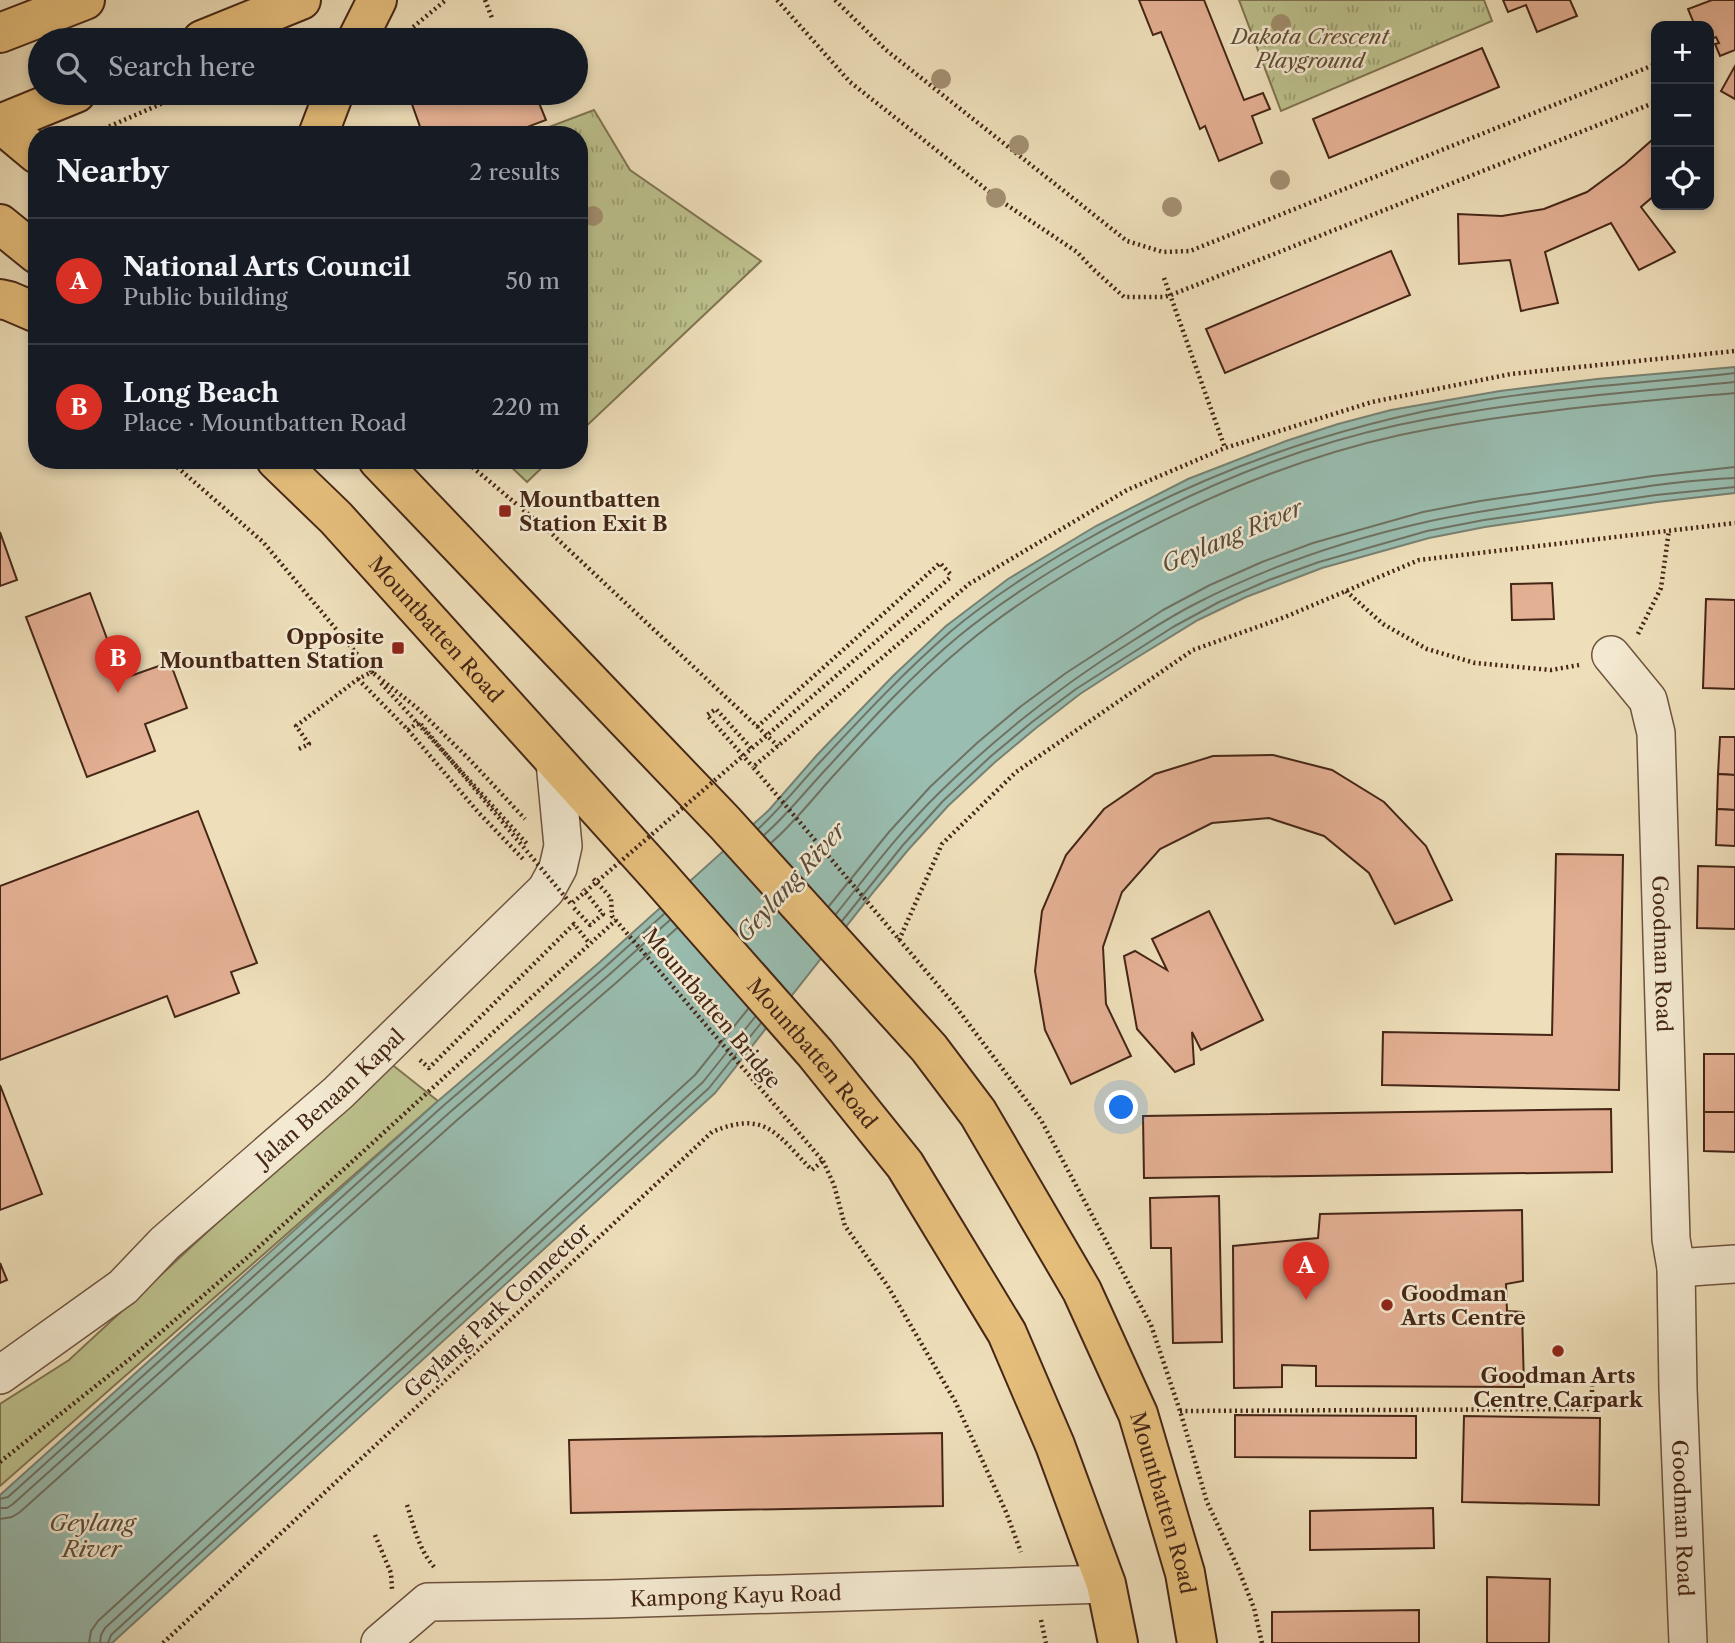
<!DOCTYPE html>
<meta charset="utf-8">
<style>
:root{--surface:#171b24;--page:#20242c;--text:#f1f3f6;--muted:#9ea1a6;--line:#363941;--accent:#d93025}
body{margin:0;font-family:"Libre Caslon Text",serif;background:var(--page);color:var(--text)}
.controls{position:absolute;right:21px;top:21px;display:grid;overflow:hidden;border-radius:14px;box-shadow:0 4px 10px #0003}
.controls button{width:63px;height:63px;display:grid;place-items:center;padding:0;border:0;border-bottom:2px solid var(--line);background:var(--surface);color:var(--text);font:35px sans-serif}
.you{position:absolute;left:1122px;top:1108px;width:24px;height:24px;margin:-18px;border:5px solid #fff;border-radius:50%;background:#1a73e8;box-shadow:0 0 0 10px #1a73e833}
.badge{display:grid;place-items:center;width:46px;height:46px;border-radius:50%;background:var(--accent);color:#fff;font-size:23px;font-weight:700}
.pin{position:absolute;translate:-50% -58px;filter:drop-shadow(0 2px 4px #0008)}
.pin::after{content:'';position:absolute;top:37px;width:24px;height:21px;background:inherit;clip-path:polygon(0 0,100% 0,50% 100%)}
.list{margin:0;padding:0;list-style:none}
h2{display:flex;justify-content:space-between;align-items:center;height:91px;margin:0;padding:0 28px;font-size:30px}
h2 small{font-size:23px;font-weight:400;color:var(--muted)}
.list li{display:grid;grid-template-columns:46px 1fr auto;gap:21px;align-items:center;box-sizing:border-box;height:126px;padding:0 28px;border-top:2px solid var(--line)}
.list b{display:block;font-size:26px;white-space:nowrap}
.list p{margin:0;font-size:23px;white-space:nowrap;color:var(--muted)}
.list em{font-size:23px;font-style:normal;color:var(--muted)}
.icon{flex:none;width:38px;height:38px;fill:none;stroke:currentColor;stroke-width:2;stroke-linecap:round;stroke-linejoin:round}
.map{position:relative;flex:none;width:1735px;height:1643px;overflow:hidden}
.search{position:absolute;background:var(--surface);box-shadow:0 4px 10px #0003;left:28px;top:28px;width:560px;height:77px;display:flex;align-items:center;gap:18px;box-sizing:border-box;padding:0 24px;border-radius:38px;color:var(--muted);font-size:26px}
.panel{position:absolute;background:var(--surface);box-shadow:0 4px 10px #0003;left:28px;top:126px;width:560px;height:343px;border-radius:28px}
.map>svg:first-child{display:block}
.grass{fill:#bcc18d;stroke:#807452;stroke-width:2}
.park{fill:url(#park-tufts);stroke:#807452;stroke-width:2}
.water{fill:#99bdb0;stroke:#778172;stroke-width:2}
.lines{fill:none;stroke-linecap:round;stroke-linejoin:round}
.shore{stroke:#6f7263;stroke-width:2}
.building{fill:#e4b094;stroke:#452616;stroke-width:2}
.minor-casing{stroke:#6f543f;stroke-width:40}
.major-casing{stroke:#452616;stroke-width:42}
.path{stroke:#452616;stroke-width:4.5;stroke-dasharray:2 3.5;stroke-linecap:butt}
.minor{stroke:#f4ead2;stroke-width:37}
.major{stroke:#e7c07d;stroke-width:38}
.path-bridge{stroke:#452616;stroke-width:4.5;stroke-dasharray:2 3.5;stroke-linecap:butt}
.tree{fill:#a28f70}
.poi-dot{fill:#8f2418;stroke:#f4ead2;stroke-width:2.5}
.labels{text-anchor:middle;dominant-baseline:central;stroke-width:5;stroke-linejoin:round;paint-order:stroke}
.park-label{font-size:21px;font-style:italic;fill:#634d34;stroke:#f4ead2}
.poi-label{font-size:21px;font-weight:bold;fill:#452616;stroke:#f4ead2;text-anchor:start}
.street-label{font-size:21px;fill:#452616;stroke:#f4ead2}
.water-label{font-size:23px;font-style:italic;fill:#5a4c3c;stroke:#f4ead2}
</style>
<div class="map">
<svg width="1735" height="1643" viewBox="0 0 1735 1643">
<defs>
<pattern id="park-tufts" width="24" height="20" patternUnits="userSpaceOnUse" patternTransform="scale(1.75)"><rect width="24" height="20" fill="#bcc18d"/><path d="M3 7l-1-3M5 7V3M7 7l1-3M15 17l-1-3M17 17v-4M19 17l1-3" fill="none" stroke="#9b9d72"/></pattern>
</defs>
<rect width="100%" height="100%" fill="#eedfba"/>
<filter id="stains"><feTurbulence type="fractalNoise" baseFrequency=".00286" numOctaves="4"/><feColorMatrix values="0 0 0 0 .2 0 0 0 0 .09 0 0 0 0 .02 0 0 0 .5 -.17"/></filter>
<radialGradient id="worn" r=".72"><stop offset=".6" stop-color="#630" stop-opacity="0"/><stop offset="1" stop-color="#630" stop-opacity=".3"/></radialGradient>
<polygon class="grass" points="390,1063 438,1101 0,1486 0,1404 69,1360"/>
<g class="park">
<polygon points="1239,0 1484,0 1492,21 1281,111"/>
<polygon points="594,110 630,170 761,261 579,433 579,135 528,135"/>
<polygon points="504,460 550,460 527,482"/>
</g>
<polygon class="water" points="1735,367 1735,493 1657,502 1485,527 1429,538 1322,568 1246,597 1198,620 1128,663 1080,694 1036,728 994,763 948,806 908,850 875,890 715,1093 112,1643 0,1643 0,1495 438,1101 600,962 769,810 817,755 893,676 946,626 1008,579 1096,526 1188,479 1286,441 1338,424 1391,410 1500,391 1597,379"/>
<g class="lines">
<g class="shore">
<path d="M758 829C782 807 801 782 823 759 864 715 905 671 950 632 989 599 1031 572 1075 546 1199 474 1332 426 1473 402 1560 387 1648 383 1735 373"/>
<path d="M764 835C788 814 807 789 829 766 870 721 912 675 959 636 998 604 1040 577 1083 552 1181 495 1287 449 1398 425 1509 401 1622 393 1735 382"/>
<path d="M771 843C795 822 814 797 835 774 876 729 918 684 965 645 1003 613 1045 586 1088 561 1185 505 1291 459 1400 435 1510 412 1623 403 1735 393"/>
<polyline points="829,906 889,832 930,787 977,743 1020,707 1066,673 1163,610 1210,585 1262,562 1313,543 1423,512 1480,501 1653,476 1735,467"/>
<path d="M836 914C869 873 901 830 939 793 998 735 1063 684 1134 640 1153 628 1172 616 1193 605 1266 567 1346 540 1426 522 1471 512 1517 506 1562 499 1619 491 1678 480 1735 478"/>
<polyline points="842,921 903,845 943,801 990,757 1032,722 1076,689 1173,627 1219,602 1269,580 1319,562 1427,531 1484,520 1656,495 1735,487"/>
<polyline points="0,1499 8,1497 443,1106 605,967 664,914"/>
<polyline points="0,1508 7,1508 13,1504 449,1113 610,974 670,920"/>
<polyline points="0,1519 12,1517 20,1512 456,1121 617,982 677,928"/>
<polyline points="89,1643 91,1631 98,1621 695,1075 748,1009"/>
<polyline points="100,1643 101,1635 105,1628 703,1082 755,1017"/>
<polyline points="108,1643 111,1635 709,1088 761,1023"/>
</g>
</g>
<g class="building">
<polygon points="1139,0 1204,0 1244,100 1263,93 1270,109 1252,116 1262,143 1219,161 1205,126 1200,129 1161,32 1153,35"/>
<polygon points="1503,0 1570,0 1577,16 1537,32 1526,5 1508,12"/>
<polygon points="1712,0 1735,0 1735,50 1720,56 1715,44 1719,43 1716,37 1709,40 1709,26 1695,26 1688,9"/>
<polygon points="511,34 513,40 494,40 501,38"/>
<polygon points="1482,48 1499,87 1329,158 1313,119"/>
<polygon points="1735,66 1735,99 1721,91"/>
<polygon points="408,93 535,93 546,120 506,135 423,135"/>
<polygon points="1652,140 1656,145 1656,194 1641,207 1675,252 1639,270 1611,223 1545,252 1558,303 1521,311 1510,260 1459,264 1458,214 1502,216 1544,209 1587,192 1625,164"/>
<polygon points="1391,251 1410,295 1225,373 1206,329"/>
<polygon points="0,532 17,580 0,586"/>
<polygon points="1552,583 1554,619 1512,620 1511,584"/>
<polygon points="90,593 122,679 170,662 187,708 145,724 155,751 87,777 26,617"/>
<polygon points="1706,599 1735,600 1735,689 1703,688"/>
<polygon points="1720,737 1735,737 1735,775 1718,774"/>
<polygon points="1273,755 1332,770 1384,802 1426,846 1452,900 1395,924 1369,873 1324,836 1269,818 1212,823 1160,849 1122,892 1103,947 1106,1004 1131,1056 1071,1084 1045,1030 1035,971 1042,911 1066,855 1104,809 1155,774 1213,756"/>
<polygon points="1718,774 1735,775 1735,810 1717,809"/>
<polygon points="1717,809 1735,810 1735,846 1716,845"/>
<polygon points="198,811 257,963 231,972 239,993 175,1017 167,996 0,1060 0,886"/>
<polygon points="1556,854 1623,855 1619,1090 1382,1085 1383,1032 1552,1035"/>
<polygon points="1698,866 1735,867 1735,929 1697,928"/>
<polygon points="1209,911 1263,1020 1201,1050 1192,1032 1194,1064 1175,1072 1137,1029 1124,956 1135,951 1167,970 1152,939"/>
<rect x="1704" y="1054" width="31" height="58"/>
<polygon points="0,1085 42,1194 0,1210"/>
<polygon points="1611,1109 1612,1172 1144,1178 1143,1116"/>
<polygon points="1704,1112 1735,1112 1735,1152 1704,1151"/>
<polygon points="1219,1196 1222,1342 1173,1343 1171,1248 1151,1248 1150,1198"/>
<polygon points="1522,1210 1523,1281 1506,1284 1507,1311 1522,1312 1524,1387 1316,1386 1316,1366 1282,1365 1282,1387 1234,1388 1233,1246 1318,1238 1320,1214"/>
<polygon points="0,1263 7,1280 0,1283"/>
<polygon points="1235,1415 1416,1416 1416,1458 1235,1457"/>
<polygon points="1464,1416 1600,1418 1599,1505 1462,1502"/>
<polygon points="942,1433 943,1506 571,1513 569,1440"/>
<polygon points="1433,1508 1434,1548 1310,1550 1310,1511"/>
<polygon points="1487,1577 1550,1579 1549,1643 1487,1643"/>
<polygon points="1419,1610 1419,1643 1272,1643 1272,1612"/>
</g>
<g class="lines">
<defs>
<g id="minor">
<path id="s1" d="M1611 655 1648 700 1656 733 1671 1239 1676 1268 1678 1389 1688 1643"/>
<polyline points="1676,1268 1735,1264"/>
<path id="s2" d="M0 1375 123 1287 165 1243 338 1093 546 890 558 868 563 846 555 762"/>
<path id="s3" d="M380 1643 428 1602 610 1599 1106 1584"/>
</g>
<g id="major">
<polyline points="0,33 85,0"/>
<polyline points="202,40 301,0"/>
<polyline points="357,40 377,0"/>
<polyline points="0,123 37,154"/>
<polyline points="0,124 76,93"/>
<polyline points="318,135 334,93"/>
<polyline points="0,224 37,254"/>
<polyline points="0,299 9,301 37,313"/>
<path id="s4" d="M276 460 336 518 659 876 815 1053 905 1165 1007 1333 1055 1445 1106 1584 1118 1643"/>
<path id="s5" d="M378 460 725 823 929 1048 978 1113 1082 1291 1138 1414 1185 1573 1197 1643"/>
</g>
</defs>
<use href="#minor" class="minor-casing"/>
<use href="#major" class="major-casing"/>
<g class="path">
<polyline points="485,0 492,18"/>
<polyline points="777,0 850,82 1001,201 1077,252 1093,269 1124,297 1164,297 1171,295 1656,102"/>
<polyline points="835,0 886,50 1127,241 1163,252 1190,251 1656,64"/>
<polyline points="403,40 413,27 446,0"/>
<polyline points="94,133 186,93"/>
<polyline points="1164,278 1225,448"/>
<polyline points="169,460 263,542 372,672 416,707 469,759 525,819"/>
<polyline points="464,460 552,534 778,746"/>
<polyline points="1346,591 1383,624 1427,649 1475,663 1551,670 1579,665"/>
<polyline points="1638,634 1661,588 1669,530"/>
<polyline points="358,679 408,730 478,812 523,859"/>
<polyline points="381,683 528,845"/>
<polyline points="757,727 940,563 952,576"/>
<polyline points="751,748 716,709 707,715 753,767"/>
<polyline points="299,749 309,744 296,726 358,679 372,672 373,674"/>
<polyline points="574,908 590,925 603,914 583,889"/>
<polyline points="899,940 942,844 1016,772 1193,650 1285,617 1419,560 1735,523"/>
<polyline points="420,1060 429,1068 574,924 590,944"/>
<polyline points="823,1161 834,1185 845,1226 887,1285 955,1401 1006,1512 1021,1552"/>
<polyline points="1180,1411 1592,1409 1592,1386"/>
<polyline points="0,1462 131,1358 249,1256 616,920"/>
<path d="M407 1505C414 1527 419 1550 435 1568"/>
<polyline points="375,1535 391,1573 392,1589"/>
<polyline points="1041,1620 1046,1643"/>
<path d="M163 1643 712 1132C766 1109 777 1135 812 1170L823 1161 612 916 611 898 591 876"/>
<polyline points="1262,1643 1254,1608 1238,1568 1207,1502 1180,1411 1151,1325 1041,1120 953,1003 753,767 969,584 1127,490 1225,448 1372,402 1511,374 1735,351"/>
</g>
<use href="#minor" class="minor"/>
<use href="#major" class="major"/>
<polyline class="path-bridge" points="408,730 419,722 571,904 952,576"/>
</g>
<g class="tree">
<circle cx="1281" cy="24" r="10"/>
<circle cx="941" cy="79" r="10"/>
<circle cx="1019" cy="145" r="10"/>
<circle cx="1280" cy="180" r="10"/>
<circle cx="996" cy="198" r="10"/>
<circle cx="1172" cy="207" r="10"/>
<circle cx="593" cy="216" r="10"/>
</g>
<g class="poi-dot">
<rect x="498" y="504" width="14" height="14" rx="3.5"/>
<rect x="391" y="641" width="14" height="14" rx="3.5"/>
<circle cx="1387" cy="1305" r="7"/>
<circle cx="1558" cy="1351" r="7"/>
</g>
<g class="labels">
<g class="park-label">
<text x="1310" y="36">Dakota Crescent<tspan x="1310" dy="24">Playground</tspan></text>
</g>
<g class="poi-label">
<text x="519" y="499">Mountbatten<tspan x="519" dy="24">Station Exit B</tspan></text>
<text x="384" y="636" text-anchor="end">Opposite<tspan x="384" dy="24">Mountbatten Station</tspan></text>
<text x="1401" y="1293">Goodman<tspan x="1401" dy="24">Arts Centre</tspan></text>
<text x="1558" y="1375" text-anchor="middle">Goodman Arts<tspan x="1558" dy="24">Centre Carpark</tspan></text>
</g>
<g class="street-label">
<text stroke="none"><textPath href="#s4" startOffset="233">Mountbatten Road</textPath></text>
<text stroke="none"><textPath href="#s1" startOffset="313">Goodman Road</textPath></text>
<text transform="translate(712 1008) rotate(50)">Mountbatten Bridge</text>
<text stroke="none"><textPath href="#s4" startOffset="800">Mountbatten Road</textPath></text>
<text stroke="none"><textPath href="#s2" startOffset="432">Jalan Benaan Kapal</textPath></text>
<text transform="translate(497 1310) rotate(-43)">Geylang Park Connector</text>
<text stroke="none"><textPath href="#s5" startOffset="1321">Mountbatten Road</textPath></text>
<text stroke="none"><textPath href="#s1" startOffset="878">Goodman Road</textPath></text>
<text stroke="none"><textPath href="#s3" startOffset="371">Kampong Kayu Road</textPath></text>
</g>
<g class="water-label">
<text transform="translate(1232 536) rotate(-23)">Geylang River</text>
<text transform="translate(791 882) rotate(-48)">Geylang River</text>
<text x="92" y="1523">Geylang<tspan x="92" dy="26">River</tspan></text>
</g>
</g>
<rect width="100%" height="100%" filter="url(#stains)"/>
<rect width="100%" height="100%" fill="url(#worn)"/>
</svg>
<div class="controls">
<button>+</button>
<button>−</button>
<button><svg class="icon" aria-label="locate" viewBox="0 0 24 24"><circle cx="12" cy="12" r="6"/><path d="M12 2v4M12 18v4M2 12h4M18 12h4"/></svg></button>
</div>
<div class="you"></div>
<div class="pin badge" style="left:1306px;top:1300px">A</div>
<div class="pin badge" style="left:118px;top:693px">B</div>
<div class="search"><svg class="icon" aria-label="search" viewBox="0 0 24 24"><circle cx="10" cy="10" r="6"/><path d="M15 15l6 6"/></svg>Search here</div>
<section class="panel">
<h2>Nearby<small>2 results</small></h2>
<ul class="list">
<li><span class="badge">A</span><div><b>National Arts Council</b><p>Public building</p></div><em>50 m</em></li>
<li><span class="badge">B</span><div><b>Long Beach</b><p>Place · Mountbatten Road</p></div><em>220 m</em></li>
</ul>
</section>
</div>
